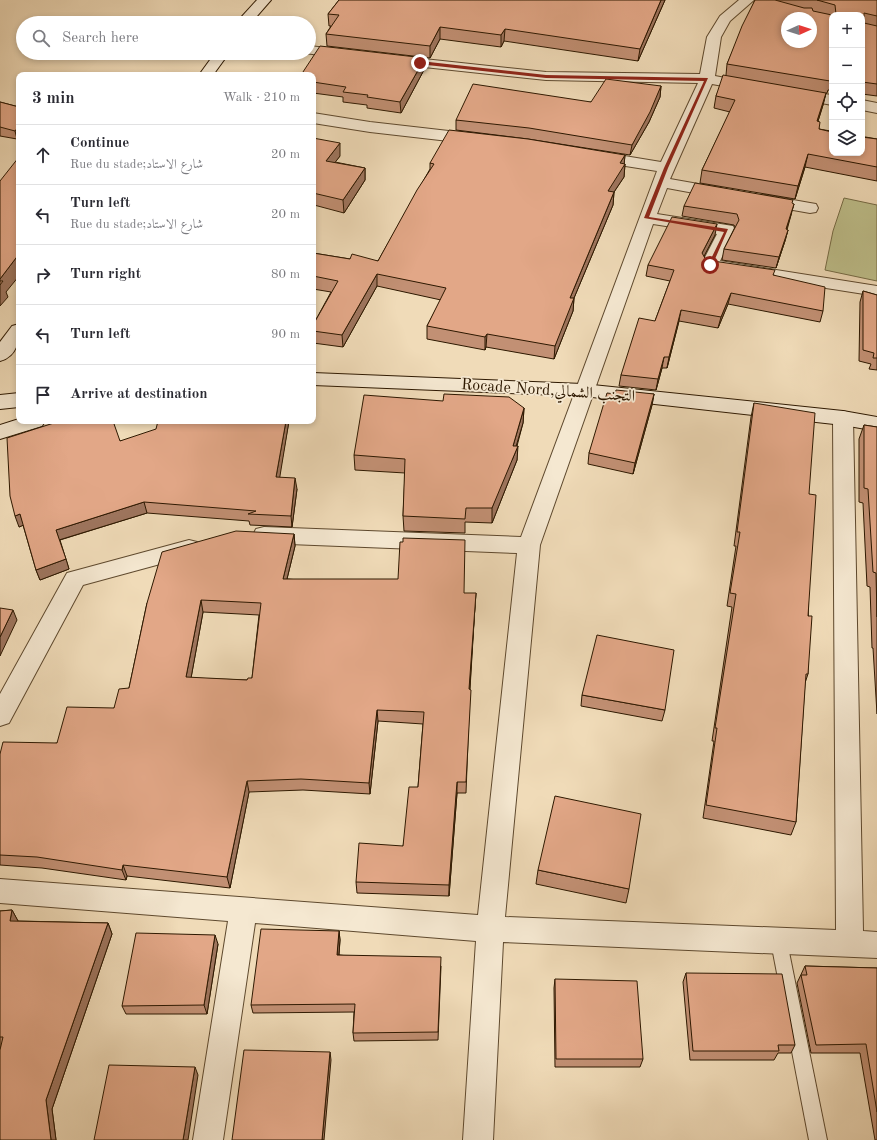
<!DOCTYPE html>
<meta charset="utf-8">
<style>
:root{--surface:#fff;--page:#f2f2f3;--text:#2b2b33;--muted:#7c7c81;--line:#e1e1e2}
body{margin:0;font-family:"Old Standard TT",Amiri,serif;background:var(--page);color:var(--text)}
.controls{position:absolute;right:12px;top:12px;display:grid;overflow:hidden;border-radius:8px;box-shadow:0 2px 6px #0003}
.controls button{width:36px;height:36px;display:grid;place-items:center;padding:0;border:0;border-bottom:1px solid var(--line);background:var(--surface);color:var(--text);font:20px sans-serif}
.compass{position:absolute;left:781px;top:12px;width:36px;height:36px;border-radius:50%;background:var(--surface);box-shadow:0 2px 6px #0003;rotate:87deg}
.stop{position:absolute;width:12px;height:12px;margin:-9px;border:3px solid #8f2418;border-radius:50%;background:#fff}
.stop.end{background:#8f2418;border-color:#fff;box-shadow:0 1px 4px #0008}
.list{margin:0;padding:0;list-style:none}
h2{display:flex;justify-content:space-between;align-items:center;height:52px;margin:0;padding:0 16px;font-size:17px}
h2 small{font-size:13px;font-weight:400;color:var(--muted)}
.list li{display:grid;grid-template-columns:26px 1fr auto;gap:12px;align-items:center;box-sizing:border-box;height:60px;padding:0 16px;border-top:1px solid var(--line)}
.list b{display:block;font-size:15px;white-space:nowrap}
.list p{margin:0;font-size:13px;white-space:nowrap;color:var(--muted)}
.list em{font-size:13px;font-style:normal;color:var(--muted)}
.icon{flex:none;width:22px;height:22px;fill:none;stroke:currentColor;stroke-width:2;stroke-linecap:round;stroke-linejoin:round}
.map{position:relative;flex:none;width:877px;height:1140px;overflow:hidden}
.search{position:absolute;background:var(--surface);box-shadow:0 2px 6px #0003;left:16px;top:16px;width:300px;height:44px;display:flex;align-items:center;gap:10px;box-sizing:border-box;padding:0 14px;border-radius:22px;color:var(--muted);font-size:15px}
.panel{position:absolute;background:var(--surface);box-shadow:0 2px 6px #0003;left:16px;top:72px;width:300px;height:352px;border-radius:8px}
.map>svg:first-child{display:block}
.green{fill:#bebf8b;stroke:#766c46}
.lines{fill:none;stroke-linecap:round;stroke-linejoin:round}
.lane-casing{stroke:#5e492e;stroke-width:2}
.street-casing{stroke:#5e492e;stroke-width:2}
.secondary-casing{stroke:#2d1800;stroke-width:2}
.lane{fill:#f5e8d1;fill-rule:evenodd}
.street{fill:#f5e8d1;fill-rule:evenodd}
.secondary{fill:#f5e8d1;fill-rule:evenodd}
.wall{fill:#c29074;stroke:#2d1800;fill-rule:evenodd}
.shaded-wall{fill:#9e755e;stroke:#2d1800}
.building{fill:#e2a787;stroke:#2d1800;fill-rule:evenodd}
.route{fill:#8f2418}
.labels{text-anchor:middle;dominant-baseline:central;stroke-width:3.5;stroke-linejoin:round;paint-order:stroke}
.street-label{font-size:16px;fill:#2d1800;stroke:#f5e8d1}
</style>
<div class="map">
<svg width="877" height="1140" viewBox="0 0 877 1140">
<rect width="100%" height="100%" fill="#f0dbb8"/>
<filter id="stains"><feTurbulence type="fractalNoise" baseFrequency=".005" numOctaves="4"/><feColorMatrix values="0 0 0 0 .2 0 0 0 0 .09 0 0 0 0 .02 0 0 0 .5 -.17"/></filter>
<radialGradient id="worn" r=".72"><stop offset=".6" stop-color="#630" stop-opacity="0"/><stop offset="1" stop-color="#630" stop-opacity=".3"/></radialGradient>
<polygon class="green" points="844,198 877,205 877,281 825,270 833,231"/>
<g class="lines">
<defs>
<polygon id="lane" points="779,934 785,937 787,942 827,1140 809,1140 771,942 773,937"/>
<g id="street">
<polygon points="739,0 754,0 730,21 721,37 715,76 756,84 758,87 756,90 751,91 712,84 670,179 721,188 727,190 729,193 727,196 721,198 667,188 657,214 733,226 735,230 720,261 877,286 877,296 704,269 701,265 717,234 653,224 540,545 505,917 836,930 833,418 836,413 843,411 850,413 853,418 863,931 877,932 877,958 503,942 493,1140 463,1140 476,941 255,923 223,1140 193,1140 228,921 0,903 0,879 478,915 517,553 264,543 256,541 253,535 256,529 264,527 521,537 657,171 594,161 588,159 586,156 588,153 594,151 661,162 698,83 546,80 396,64 391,63 389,60 391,57 396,56 546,72 700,74 707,37 720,16"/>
<polygon points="309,46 346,50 351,51 353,54 351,57 346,58 304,53 309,53"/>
<polygon points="794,90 832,95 832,105 789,97 787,94 789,91"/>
<polygon points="862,100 877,103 877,113 862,110"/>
<polygon points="313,113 370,122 475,134 481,136 483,139 481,142 475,144 370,132 313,123"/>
<polygon points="765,195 810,203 816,204 818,208 816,212 810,213 759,204 757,200 759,196"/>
<polygon points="189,540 197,542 200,548 197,554 83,585 9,723 0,726 0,694 67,573"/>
</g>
<g id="secondary">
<polygon points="257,0 271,0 251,23 236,23"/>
<polygon points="215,53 229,53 213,75 199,75"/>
<path d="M19 324C19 340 18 356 0 361V342L12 326Z"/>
<polygon points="313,373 583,384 843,411 877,417 877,431 843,425 583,396 313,385"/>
<polygon points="19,393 19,407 0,409 0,395"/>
<polygon points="19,419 19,421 45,421 42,426 0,439 0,425"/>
</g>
</defs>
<use href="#lane" class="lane-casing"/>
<use href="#street" class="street-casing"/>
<use href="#secondary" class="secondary-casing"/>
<use href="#lane" class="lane"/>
<use href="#street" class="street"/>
<use href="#secondary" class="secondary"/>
</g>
<g class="wall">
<polygon points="339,0 665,0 638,61 504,41 501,47 440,39 430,58 327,46 326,34 331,26 329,26 328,14"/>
<polygon points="755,0 877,0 877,96 862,94 862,15 832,15 832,90 828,90 827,93 826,93 823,105 818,121 819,129 877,139 877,181 805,167 795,199 700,183 702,170 730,112 714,108 716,96 726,75 727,64"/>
<polygon points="425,58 425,68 401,113 367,108 367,105 343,102 343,97 313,93 313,75"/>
<polygon points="661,86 660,97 649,122 630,155 528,139 456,130 456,120 591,102"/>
<polygon points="0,102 19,107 19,138 17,139 0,136"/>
<polygon points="313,138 340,156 335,162 365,168 365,180 344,213 314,205 313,206"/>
<polygon points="625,155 624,164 625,164 624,177 614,192 613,205 574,298 573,311 554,359 486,347 485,350 427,339 427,326 441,300 377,286 343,347 313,343 313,325 331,292 313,289 313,253 350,259 378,261 430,169 430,163"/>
<polygon points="792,203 791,215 787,230 788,230 785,241 776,268 722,260 724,249 735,227 734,225 682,216 684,206"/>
<polygon points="715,235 704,256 706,260 774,275 823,311 820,322 728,304 718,328 679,321 667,368 662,368 656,390 619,386 621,375 655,321 670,281 646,276 648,265"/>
<polygon points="863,291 877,295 877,370 869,369 871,364 859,361 860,302"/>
<polygon points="615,394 654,394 652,405 633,474 588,464 589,453"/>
<polygon points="754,403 809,494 808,674 805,683 796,822 791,835 703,818 714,741 712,741 732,607 727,606 736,546 734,546 751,417"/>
<polygon points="524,408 523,423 517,446 517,460 492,523 465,522 465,533 404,531 403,516 405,473 355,470 354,455"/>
<polygon points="289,421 279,477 297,489 292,527 250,525 249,521 147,513 60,540 69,569 40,580 36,570 23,525 19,527 120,441"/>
<polygon points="864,425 877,427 877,714 873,648 872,648 870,587 867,586 863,503 859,502 859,439"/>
<path d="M294 534 295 546 287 579 464 593 475 605 470 689 466 793H457L449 896 357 893 356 882 403 846 418 787 423 724 378 721 370 794 303 790 249 792 230 888 127 876 126 880 42 868 0 865V754L57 743 114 708 129 688 147 603ZM203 612 259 615 252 678 247 680 191 678Z"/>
<polygon points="582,695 665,710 662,721 581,706"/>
<polygon points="538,870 629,889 626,903 536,884"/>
<polygon points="12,910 18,921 108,923 112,934 52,1109 56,1140 0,1140 1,1047 0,1047 0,911"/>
<polygon points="339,931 340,940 339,955 441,966 438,1040 354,1041 353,1033 354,1012 253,1013 251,1005"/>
<polygon points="218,944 207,1014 126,1014 122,1006"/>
<polygon points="805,966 877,968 877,1140 875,1140 860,1053 811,1053 797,983"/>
<polygon points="686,973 795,1045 791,1053 778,1053 774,1060 690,1060 683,982"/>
<polygon points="555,979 643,1059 640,1067 555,1067 554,988"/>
</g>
<g class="shaded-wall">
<polygon points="661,0 665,0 638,61 640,49"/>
<polygon points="440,27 440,39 430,58 430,46"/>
<polygon points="505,29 504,41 501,47 501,35"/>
<polygon points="425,58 425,68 401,113 400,102"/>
<polygon points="661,86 660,97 649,122 630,155 632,145"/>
<polygon points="826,93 823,105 814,134 817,121"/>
<polygon points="19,126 19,138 17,139 15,131"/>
<polygon points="340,143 340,156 327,173 326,161"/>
<polygon points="808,154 805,167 795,199 798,186"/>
<polygon points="625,155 624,166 625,164 624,177 606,204 608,191 620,163"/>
<polygon points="365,168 365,180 344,213 343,200"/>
<polygon points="614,192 613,205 574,298 573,311 554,359 555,346 570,298"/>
<polygon points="313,193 314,205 313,206"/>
<polygon points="794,204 791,215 783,240 786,229"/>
<polygon points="717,224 715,235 700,264 702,253"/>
<polygon points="788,230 785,241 776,268 779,257"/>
<polygon points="19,254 19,276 6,292 8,297 0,306 0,279"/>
<polygon points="377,274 377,286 343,347 342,335"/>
<polygon points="731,293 728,304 718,328 721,317"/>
<polygon points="681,310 679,321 667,368 669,357"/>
<polygon points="487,334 486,347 485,350 485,337"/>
<polygon points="664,357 662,368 656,390 658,379"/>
<polygon points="654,394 652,405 633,474 635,463"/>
<polygon points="524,408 523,423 512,460 518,446 517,460 492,523 492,508 513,446"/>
<polygon points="286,421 289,421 278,488 276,477"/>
<polygon points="295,478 297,489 292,527 291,516"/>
<polygon points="144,502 147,513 59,540 56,530"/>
<polygon points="20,514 24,525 19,527 15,516"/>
<polygon points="294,534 295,546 284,591 283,579"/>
<polygon points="66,559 69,569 40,580 36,570"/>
<polygon points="476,593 475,605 469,701 469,689"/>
<polygon points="201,600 203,612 189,689 186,677"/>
<polygon points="13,610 17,620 0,656 0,637"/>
<polygon points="377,710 378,721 370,794 369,783"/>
<polygon points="247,781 249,792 230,888 227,877"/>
<polygon points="457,782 457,793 449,896 449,885"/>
<polygon points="123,865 127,876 126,880 122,870"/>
<polygon points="12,910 18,921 16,932 10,921"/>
<polygon points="108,923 112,934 52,1109 56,1140 51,1140 46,1100"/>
<polygon points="339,931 340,940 338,964 337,955"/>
<polygon points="215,935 218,944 207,1014 204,1005"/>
<polygon points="330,1052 331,1060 324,1140 322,1140"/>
<polygon points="195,1067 198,1075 188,1140 183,1140"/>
</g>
<g class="building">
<polygon points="339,0 661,0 640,49 505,29 501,35 440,27 430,46 326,34 339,15 328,14"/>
<path d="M755 0H775L804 8H812L813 11 832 15V78H831L830 81 727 64 742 26ZM787 18H811V42H787Z"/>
<polygon points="817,0 877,0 877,16 864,13 864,23 877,26 877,84 862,82 862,15 835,15 836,14 835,5"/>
<polygon points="320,46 425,58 400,102 367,97 368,95 343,92 346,87 313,82 313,75 301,75"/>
<polygon points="723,75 826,93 817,121 820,122 819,129 832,132 832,153 862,153 862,137 877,139 877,167 808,154 798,186 702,170 735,100 716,96"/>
<polygon points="606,79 661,86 650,112 632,145 529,128 456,120 473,84 591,102"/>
<polygon points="0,102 19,107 19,126 15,131 0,127"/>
<polygon points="449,130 528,139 625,155 620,163 625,164 608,191 614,192 570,298 574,298 555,346 487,334 485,337 427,326 446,288 377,274 342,335 313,331 313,325 338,281 313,276 313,253 350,259 352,254 378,261 417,190 434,164 430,163"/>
<polygon points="313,138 340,143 326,161 365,168 343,200 313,193"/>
<polygon points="19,157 19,254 0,279 0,181"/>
<polygon points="695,183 793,200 792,203 794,204 786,229 788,230 779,257 724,249 739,220 737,214 684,206"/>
<polygon points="672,217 717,224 702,253 706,260 775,270 773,275 825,287 823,311 731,293 721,317 681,310 669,357 664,357 658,379 621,375 639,318 655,321 674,270 648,265"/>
<polygon points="0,281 3,281 0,285"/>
<polygon points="863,291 877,295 877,358 873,358 874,353 863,350"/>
<polygon points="616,390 654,394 635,463 589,453 607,393 615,394"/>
<polygon points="444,394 509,397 524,408 513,446 518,446 492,508 466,508 465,519 403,516 405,459 354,455 364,395 443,401"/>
<polygon points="754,403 815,413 809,494 816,495 808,616 812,616 808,674 806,674 796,822 706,805 717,728 715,728 736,594 730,593 740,532 737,532"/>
<polygon points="60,421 113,421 120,441 156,429 158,421 286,421 276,477 295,478 291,516 248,514 256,511 144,502 56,530 66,559 36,570 20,514 15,516 10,496 7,438"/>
<polygon points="864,425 877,427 877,617 876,573 873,572 868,489 864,488"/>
<path d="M236 531 294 534 283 579H398L400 542H403V538L465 540 464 593H476L469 689 471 690 466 782H457L449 885 356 882 359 843 403 846 409 787H418L424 712 377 710 369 783 301 779 247 781 227 877 123 865 122 870 37 857 0 855V754L3 742 57 743 67 707 114 708 119 689 129 688 147 603 162 552ZM201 600 261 603 252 678H248L247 680 186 677Z"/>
<polygon points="0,608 13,610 0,637"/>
<polygon points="597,635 674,650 665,710 582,695"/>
<polygon points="555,796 641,814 629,889 538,870"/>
<polygon points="12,910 10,921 108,923 46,1100 51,1140 0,1140 0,1050 3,1037 0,1037 0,911"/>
<polygon points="261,929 339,931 337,955 441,957 438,1032 353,1033 355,1004 251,1005"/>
<polygon points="136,933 215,935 204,1005 122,1006"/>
<polygon points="805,966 877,968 877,1112 866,1044 816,1045 801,975 807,975"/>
<polygon points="686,973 782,974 795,1045 778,1045 779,1051 693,1051"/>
<polygon points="555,979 637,981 643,1059 556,1059"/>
<polygon points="244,1050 330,1052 322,1140 232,1140"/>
<polygon points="109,1065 195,1067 183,1140 94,1140"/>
</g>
<polygon class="route" points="420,61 546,75 708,78 668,168 649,217 728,229 712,266 708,265 724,232 644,218 664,168 704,81 546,78 418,64"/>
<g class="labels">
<g class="street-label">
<text transform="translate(548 391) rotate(4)">Rocade Nord,التجنب الشمالي</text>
</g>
</g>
<rect width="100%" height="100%" filter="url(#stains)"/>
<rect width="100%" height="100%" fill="url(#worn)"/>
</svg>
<div class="controls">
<button>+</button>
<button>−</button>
<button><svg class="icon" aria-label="locate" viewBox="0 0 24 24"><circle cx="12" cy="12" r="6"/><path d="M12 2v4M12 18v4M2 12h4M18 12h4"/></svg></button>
<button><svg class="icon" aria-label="layers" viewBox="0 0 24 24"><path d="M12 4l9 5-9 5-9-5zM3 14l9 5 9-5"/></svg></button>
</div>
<svg class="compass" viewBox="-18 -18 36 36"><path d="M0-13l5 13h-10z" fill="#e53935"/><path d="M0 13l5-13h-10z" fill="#7c7c81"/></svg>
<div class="stop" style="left:710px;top:265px"></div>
<div class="stop end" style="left:420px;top:63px"></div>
<div class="search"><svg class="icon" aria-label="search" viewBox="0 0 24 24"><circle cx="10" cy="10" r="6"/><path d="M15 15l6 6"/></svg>Search here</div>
<section class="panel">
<h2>3 min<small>Walk · 210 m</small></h2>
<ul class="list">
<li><svg class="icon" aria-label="ahead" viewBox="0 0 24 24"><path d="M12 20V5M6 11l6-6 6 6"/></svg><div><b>Continue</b><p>Rue du stade;شارع الاستاد</p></div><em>20 m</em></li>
<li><svg class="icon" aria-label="left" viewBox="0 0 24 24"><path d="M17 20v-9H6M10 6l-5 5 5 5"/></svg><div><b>Turn left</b><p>Rue du stade;شارع الاستاد</p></div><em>20 m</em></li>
<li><svg class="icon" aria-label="right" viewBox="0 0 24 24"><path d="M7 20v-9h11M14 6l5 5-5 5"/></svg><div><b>Turn right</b></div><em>80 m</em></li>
<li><svg class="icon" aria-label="left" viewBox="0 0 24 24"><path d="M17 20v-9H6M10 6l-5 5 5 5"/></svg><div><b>Turn left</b></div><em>90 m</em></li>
<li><svg class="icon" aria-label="arrive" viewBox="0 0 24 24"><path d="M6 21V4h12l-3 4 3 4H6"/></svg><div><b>Arrive at destination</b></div></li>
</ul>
</section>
</div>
